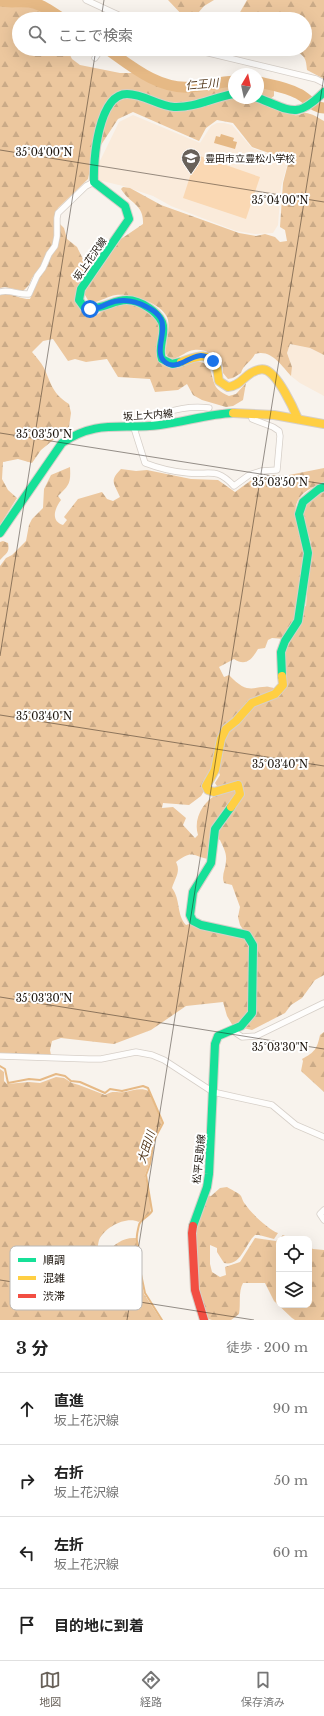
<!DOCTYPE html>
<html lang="ja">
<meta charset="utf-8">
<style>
:root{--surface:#fff;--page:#f6f6f6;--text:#222;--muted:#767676;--line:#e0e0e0;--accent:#686159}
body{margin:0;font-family:"Libre Baskerville","Noto Sans JP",serif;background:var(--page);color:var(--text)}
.controls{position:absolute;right:12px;bottom:12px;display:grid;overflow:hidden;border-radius:8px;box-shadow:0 4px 16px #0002}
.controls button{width:36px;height:36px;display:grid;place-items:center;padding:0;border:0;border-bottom:1px solid var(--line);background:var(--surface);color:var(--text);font:20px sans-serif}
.compass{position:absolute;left:228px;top:68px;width:36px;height:36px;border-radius:50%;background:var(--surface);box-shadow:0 4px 16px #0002;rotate:9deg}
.stop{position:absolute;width:12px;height:12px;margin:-9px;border:3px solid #1a73e8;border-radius:50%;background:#fff}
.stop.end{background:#1a73e8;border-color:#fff;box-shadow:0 1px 4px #0008}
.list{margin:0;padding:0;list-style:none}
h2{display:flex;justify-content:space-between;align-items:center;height:52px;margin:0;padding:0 16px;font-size:17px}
h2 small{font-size:13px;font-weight:400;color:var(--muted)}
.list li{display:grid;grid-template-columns:26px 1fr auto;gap:12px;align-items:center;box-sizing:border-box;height:72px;padding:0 16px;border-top:1px solid var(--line)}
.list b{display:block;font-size:15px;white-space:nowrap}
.list p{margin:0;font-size:13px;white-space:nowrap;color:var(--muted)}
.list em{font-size:13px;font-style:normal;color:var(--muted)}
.icon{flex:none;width:22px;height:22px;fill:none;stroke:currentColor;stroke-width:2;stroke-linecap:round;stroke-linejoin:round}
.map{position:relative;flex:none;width:324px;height:1320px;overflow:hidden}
.search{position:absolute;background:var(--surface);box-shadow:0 4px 16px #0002;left:12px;right:12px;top:12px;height:44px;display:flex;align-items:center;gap:10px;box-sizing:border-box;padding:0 14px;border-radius:22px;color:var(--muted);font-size:15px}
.sheet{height:340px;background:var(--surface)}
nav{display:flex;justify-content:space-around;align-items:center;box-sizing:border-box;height:56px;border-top:1px solid var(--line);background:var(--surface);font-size:11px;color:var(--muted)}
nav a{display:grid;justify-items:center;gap:2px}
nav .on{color:var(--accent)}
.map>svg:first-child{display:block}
.built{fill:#faebdb}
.grass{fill:#fad8b3}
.forest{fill:url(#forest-firs)}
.water{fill:#e6b985}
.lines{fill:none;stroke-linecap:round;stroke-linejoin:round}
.stream{stroke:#e6b985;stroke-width:2}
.river{stroke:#e6b985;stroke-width:11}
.street-casing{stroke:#d6cfc8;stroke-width:7}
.fast-casing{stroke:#d6cfc8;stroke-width:10}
.slow-casing{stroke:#d6cfc8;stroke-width:10}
.jam-casing{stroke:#d6cfc8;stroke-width:10}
.street{stroke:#fefdfc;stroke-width:5.5}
.fast{stroke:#16e098;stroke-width:8}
.slow{stroke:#ffcf43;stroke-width:8}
.jam{stroke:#f24e42;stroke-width:8}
.route{stroke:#1a73e8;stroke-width:5}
.ticks{fill:none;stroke:#1a120a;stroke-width:1;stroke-opacity:0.45}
.labels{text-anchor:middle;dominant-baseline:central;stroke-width:4;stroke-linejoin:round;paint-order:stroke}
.poi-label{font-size:10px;fill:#1a120a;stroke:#fff;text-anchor:start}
.street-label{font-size:10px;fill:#1a120a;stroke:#fff}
.water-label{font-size:11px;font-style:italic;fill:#503517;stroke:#fff}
.key{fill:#fff;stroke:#bab8b6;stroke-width:1}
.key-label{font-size:11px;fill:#1a120a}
.ticks-label{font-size:10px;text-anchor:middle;fill:#1a120a;stroke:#fff;stroke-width:4;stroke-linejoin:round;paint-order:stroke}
</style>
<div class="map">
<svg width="324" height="1320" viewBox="0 0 324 1320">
<defs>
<pattern id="forest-firs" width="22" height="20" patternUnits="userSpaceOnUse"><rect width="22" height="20" fill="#ecc79e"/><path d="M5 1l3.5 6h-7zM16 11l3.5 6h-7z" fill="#caaa87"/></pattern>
</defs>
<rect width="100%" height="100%" fill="#f8f3ed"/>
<g class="built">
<polygon points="133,115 200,143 211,126 217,123 224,123 232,125 252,148 288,162 281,187 278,225 273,233 255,234 236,231 171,206 153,196 123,186 98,180 96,169 119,122"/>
<polygon points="290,344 310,348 324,355 324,396 300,383 291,376 292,367 287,353"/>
</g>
<polygon class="grass" points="197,155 260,177 246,219 183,198"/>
<g class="forest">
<polygon points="168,0 214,0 204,6 193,19 186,19"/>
<path d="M247 0H324V79L307 70C306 56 304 57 294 49H305V19H246L239 14Z"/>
<path d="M0 3 13 6 28 5 42 10 58 19H19V49H67L72 59 80 65 120 73H139L155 83 167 86 185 90H200L234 83V92L180 103H164L123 90C114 94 105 100 102 110L88 179 58 208 56 214 53 245 47 252 44 262 32 278 29 285 23 291 5 287 0 288Z"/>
<polygon points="258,85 269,87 274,91 274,96 270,99 258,95"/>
<path d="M234 98 254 100 294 115C299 116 300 114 304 113 310 112 319 118 324 121V355L310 348 290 344 287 353 292 367 291 376C281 365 271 349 255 354 251 362 243 365 241 373L233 378 228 379 223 373C223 370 223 367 222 364 218 355 203 348 194 350 186 351 181 357 173 359L168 357 166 354C165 343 170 331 168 320 165 304 130 293 116 295 108 296 101 301 93 303L89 302 85 295V291L121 239 143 224C144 204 130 204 121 189L123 187 130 188 161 205 239 233 256 236 265 234 275 237 280 242 287 241 285 230 280 227 283 183 289 160 252 147 233 123 217 120 206 128 199 141 133 112 118 119 99 148 109 111 118 101 124 99H136L165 108Z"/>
<path d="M59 223 64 228 67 239 77 247 85 263V272L77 294 78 304 86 314 92 317C101 313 109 306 119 303 125 302 131 304 137 306 166 313 160 338 160 361 163 364 167 367 171 368 187 370 189 355 208 365 216 381 210 388 229 396L236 394 246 383 243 400 233 406 226 407 202 400 193 395 187 384 178 390 155 392 150 379 118 377 107 359 86 362 75 359 68 361 53 339 43 341 32 352C36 357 41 362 44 368 52 385 52 393 69 404L71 413 69 427 41 450 32 463 18 459 3 462 2 479 8 490 17 498 0 525V294C11 292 19 299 30 299L40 274 48 265 52 252 59 242Z"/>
<path d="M70 467C71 484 69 485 58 496L61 500C55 508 50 521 63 525L67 520 64 517 78 499 102 492 107 499 113 501 120 497C114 483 109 481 121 469L136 471 147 470 191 479 218 480 235 492 257 476 289 475 324 468V483C277 498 302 524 304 555L298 611 285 639 272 638 268 640 265 648 258 649C252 659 246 667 234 659L219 667 224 677 229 675C252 700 256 681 276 689L273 693 263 696 230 725 213 769 205 778 203 785 204 791 201 796 189 805 163 803 162 808 173 807 186 818 183 825 195 838 198 835C193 819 203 801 218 794 223 791 229 791 234 790L238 792 219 818 208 859C191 855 192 850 176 862 181 872 175 878 172 888 181 900 176 914 186 925L192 923 242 935 250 945 251 1007 242 1024 233 1026 227 1016 223 1002 186 1006 151 1030 114 1044 61 1038 52 1041 50 1050 51 1055 29 1056 0 1054V566L6 558 12 555 26 541 29 525 32 519 43 508 44 489 51 475Z"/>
<path d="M324 490V975L315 980 302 998 291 1005 285 1013 252 1030 243 1028 247 1025 256 957 244 931 240 925 238 917 240 907 232 885 224 883C221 875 226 869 226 861 227 853 223 847 220 840L214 837 241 793 225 785 217 786 215 783 220 775 218 770 225 733 250 707 278 695 284 650 303 607 306 606 311 543 301 513 310 498Z"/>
<path d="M3 541 8 543C10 553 6 553 0 560V542Z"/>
<path d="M324 1032V1092L301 1071 303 1061 302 1059C315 1052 317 1049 320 1035Z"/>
<path d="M0 1069 4 1072V1081L7 1084 29 1082 40 1083 56 1077 64 1078 72 1083 79 1085 105 1095C114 1090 115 1093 124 1092 133 1091 140 1087 149 1091L162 1123 153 1140 149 1164 145 1175 151 1204 150 1213 139 1222C126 1216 105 1227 99 1240 98 1243 98 1247 97 1250L106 1253C115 1244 123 1237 136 1238L139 1249 137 1260 144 1294 161 1320H0Z"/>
<path d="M227 1187C231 1190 238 1192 241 1196 242 1198 243 1202 245 1204 251 1213 268 1229 278 1233L274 1239 259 1235H255C245 1244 241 1267 224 1263L217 1252V1248L210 1245V1264L212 1272 220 1277 226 1275 225 1267 240 1262 255 1238 276 1241 283 1235 291 1239H279V1305H309V1247L313 1249 324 1250V1320H295L292 1318 274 1301 265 1283H243C238 1292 241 1304 239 1314L231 1320H212L205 1318 197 1288 194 1232 206 1195 211 1196 220 1188Z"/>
</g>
<polygon class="water" points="221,134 234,138 233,141 237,142 235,149 214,143 216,136 220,137"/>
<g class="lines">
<path class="stream" d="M0 1066 5 1069 8 1083 29 1079 40 1080 56 1074 65 1076 71 1081 80 1082 105 1093 110 1089 122 1091 143 1086 148 1088 163 1123 154 1140 150 1164 146 1175 152 1211C149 1217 141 1218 139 1225 138 1229 136 1237 137 1241 138 1249 142 1252 138 1260L145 1293 162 1320"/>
<g class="river">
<path d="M0 1C10 3 19 1 29 2 41 3 53 13 63 19"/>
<path d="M107 49C131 66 159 90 191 87 205 86 219 82 234 81"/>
<path d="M258 82C272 85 286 87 299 94 307 98 314 108 324 108"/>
</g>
<defs>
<g id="street">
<polyline points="86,0 127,19"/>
<polyline points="192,49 316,79 324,83"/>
<polyline points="95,58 101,49"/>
<path d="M0 292C9 289 19 295 29 294L37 276 43 268 49 254 55 246 57 236V218L58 213 86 186 94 182"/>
<path d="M151 426C153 424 155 420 157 419 169 408 194 406 209 408"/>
<path d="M134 428 145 463C158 468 174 472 188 473 211 475 216 467 234 486L249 475 261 471 277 470 280 436 279 431 273 427 252 419 251 413"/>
<polyline points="233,1031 242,1037 256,1036 324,1003"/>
<polyline points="0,1056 89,1059 101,1059 136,1052 152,1055 164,1060 213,1092 272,1105 296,1125 324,1137"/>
<polyline points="324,1210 320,1214 324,1220"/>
</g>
<g id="fast">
<path d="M258 98C291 110 296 120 324 92"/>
<path d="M181 362 172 364 162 359C157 346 167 334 162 322 159 316 155 312 149 308 119 288 109 313 84 307L79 300 81 289 129 219 125 206 94 182C93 161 98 94 127 94 144 94 158 106 174 107 195 108 214 97 234 94"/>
<path d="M0 533 62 443C97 419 121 430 160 425 185 422 208 414 233 413"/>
<polyline points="282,676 281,652 285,641 298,621 308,553 299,514 303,502 319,489 324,487"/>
<polyline points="193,1226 207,1187 209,1174 215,1044 218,1036 241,1026 252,1013 253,945 247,935 201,925 193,921 190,915 193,892 211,863 215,829 231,807"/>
</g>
<g id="slow">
<path d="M181 362C194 358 211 349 217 368 218 372 218 377 219 381L228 387C239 386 243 378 251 373 256 370 261 368 266 370 278 375 293 407 298 419"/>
<polyline points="233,413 274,415 324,424"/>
<polyline points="231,807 240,794 238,785 214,792 208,790 206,786 215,770 221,739 226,729 236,721 252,703 275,694 283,685 282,676"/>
</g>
<polyline id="jam" points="193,1226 192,1233 195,1290 204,1320"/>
</defs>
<use href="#street" class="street-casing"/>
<use href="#fast" class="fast-casing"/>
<use href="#slow" class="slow-casing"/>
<use href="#jam" class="jam-casing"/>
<use href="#street" class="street"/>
<use href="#fast" class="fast"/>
<use href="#slow" class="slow"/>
<use href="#jam" class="jam"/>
</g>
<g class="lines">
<path class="route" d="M90 309C96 309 101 307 107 304 121 298 134 300 147 307 153 310 158 313 161 319 168 332 151 356 168 364 184 370 196 345 213 361"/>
</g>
<path class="ticks" d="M101 19 104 0M0 150 324 202M0 433 324 484M0 656 96 49M0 715 324 766M0 997 324 1049M0 1280 254 1320M127 1320 324 76"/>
<defs>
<symbol id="school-pin" viewBox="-11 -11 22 30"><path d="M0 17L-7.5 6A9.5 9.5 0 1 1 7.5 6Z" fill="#686159" stroke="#fff"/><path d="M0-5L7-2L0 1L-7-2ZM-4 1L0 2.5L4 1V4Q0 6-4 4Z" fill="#fff"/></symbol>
</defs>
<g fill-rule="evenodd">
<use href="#school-pin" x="180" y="147" width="22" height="30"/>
</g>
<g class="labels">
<g class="poi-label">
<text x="205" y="158">豊田市立豊松小学校</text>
</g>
<g class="street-label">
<text transform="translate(90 259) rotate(-55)">坂上花沢線</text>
<text transform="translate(148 415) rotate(-4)">坂上大内線</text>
<text transform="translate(199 1159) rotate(-84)">松平足助線</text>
</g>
<g class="water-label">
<text transform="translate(202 84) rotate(-5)">仁王川</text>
<text transform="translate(146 1147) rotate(-72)">大田川</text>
</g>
</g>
<rect x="10" y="1246" width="132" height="64" rx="6" class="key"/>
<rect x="18" y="1258" width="18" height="4" fill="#16e098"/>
<rect x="18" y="1276" width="18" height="4" fill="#ffcf43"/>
<rect x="18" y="1294" width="18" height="4" fill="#f24e42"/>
<g class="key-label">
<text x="43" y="1264">順調</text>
<text x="43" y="1282">混雑</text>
<text x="43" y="1300">渋滞</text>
</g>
<g class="ticks-label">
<text x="44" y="156">35°04'00"N</text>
<text x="280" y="204">35°04'00"N</text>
<text x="44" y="438">35°03'50"N</text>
<text x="280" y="486">35°03'50"N</text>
<text x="44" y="720">35°03'40"N</text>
<text x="280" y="768">35°03'40"N</text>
<text x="44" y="1002">35°03'30"N</text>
<text x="280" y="1051">35°03'30"N</text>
</g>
</svg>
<div class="controls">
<button><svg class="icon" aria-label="locate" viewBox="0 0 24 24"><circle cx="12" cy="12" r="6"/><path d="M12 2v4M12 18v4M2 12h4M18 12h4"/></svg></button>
<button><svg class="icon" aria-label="layers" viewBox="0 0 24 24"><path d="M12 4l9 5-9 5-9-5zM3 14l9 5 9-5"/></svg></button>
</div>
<svg class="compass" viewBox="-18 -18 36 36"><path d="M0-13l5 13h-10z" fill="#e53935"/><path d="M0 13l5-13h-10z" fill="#767676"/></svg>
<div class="stop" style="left:90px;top:309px"></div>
<div class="stop end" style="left:213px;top:361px"></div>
<div class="search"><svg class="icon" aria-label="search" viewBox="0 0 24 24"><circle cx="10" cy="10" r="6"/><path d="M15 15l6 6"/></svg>ここで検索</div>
</div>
<section class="sheet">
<h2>3 分<small>徒歩 · 200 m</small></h2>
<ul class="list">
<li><svg class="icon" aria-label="ahead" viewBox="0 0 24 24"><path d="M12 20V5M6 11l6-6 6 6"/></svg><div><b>直進</b><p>坂上花沢線</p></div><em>90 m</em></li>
<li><svg class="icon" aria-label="right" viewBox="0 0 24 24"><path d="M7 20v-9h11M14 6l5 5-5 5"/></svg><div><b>右折</b><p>坂上花沢線</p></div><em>50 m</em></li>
<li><svg class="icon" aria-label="left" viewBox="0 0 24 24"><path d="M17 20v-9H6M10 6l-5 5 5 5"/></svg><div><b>左折</b><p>坂上花沢線</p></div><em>60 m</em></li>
<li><svg class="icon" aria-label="arrive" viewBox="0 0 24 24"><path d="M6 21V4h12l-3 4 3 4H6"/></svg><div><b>目的地に到着</b></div></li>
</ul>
</section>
<nav>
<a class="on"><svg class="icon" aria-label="map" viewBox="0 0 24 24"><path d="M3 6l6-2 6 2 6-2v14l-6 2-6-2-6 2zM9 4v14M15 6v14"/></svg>地図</a>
<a><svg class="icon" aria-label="directions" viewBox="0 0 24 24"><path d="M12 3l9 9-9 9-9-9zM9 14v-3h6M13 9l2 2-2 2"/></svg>経路</a>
<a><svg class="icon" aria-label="saved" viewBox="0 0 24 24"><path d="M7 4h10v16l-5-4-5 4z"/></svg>保存済み</a>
</nav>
